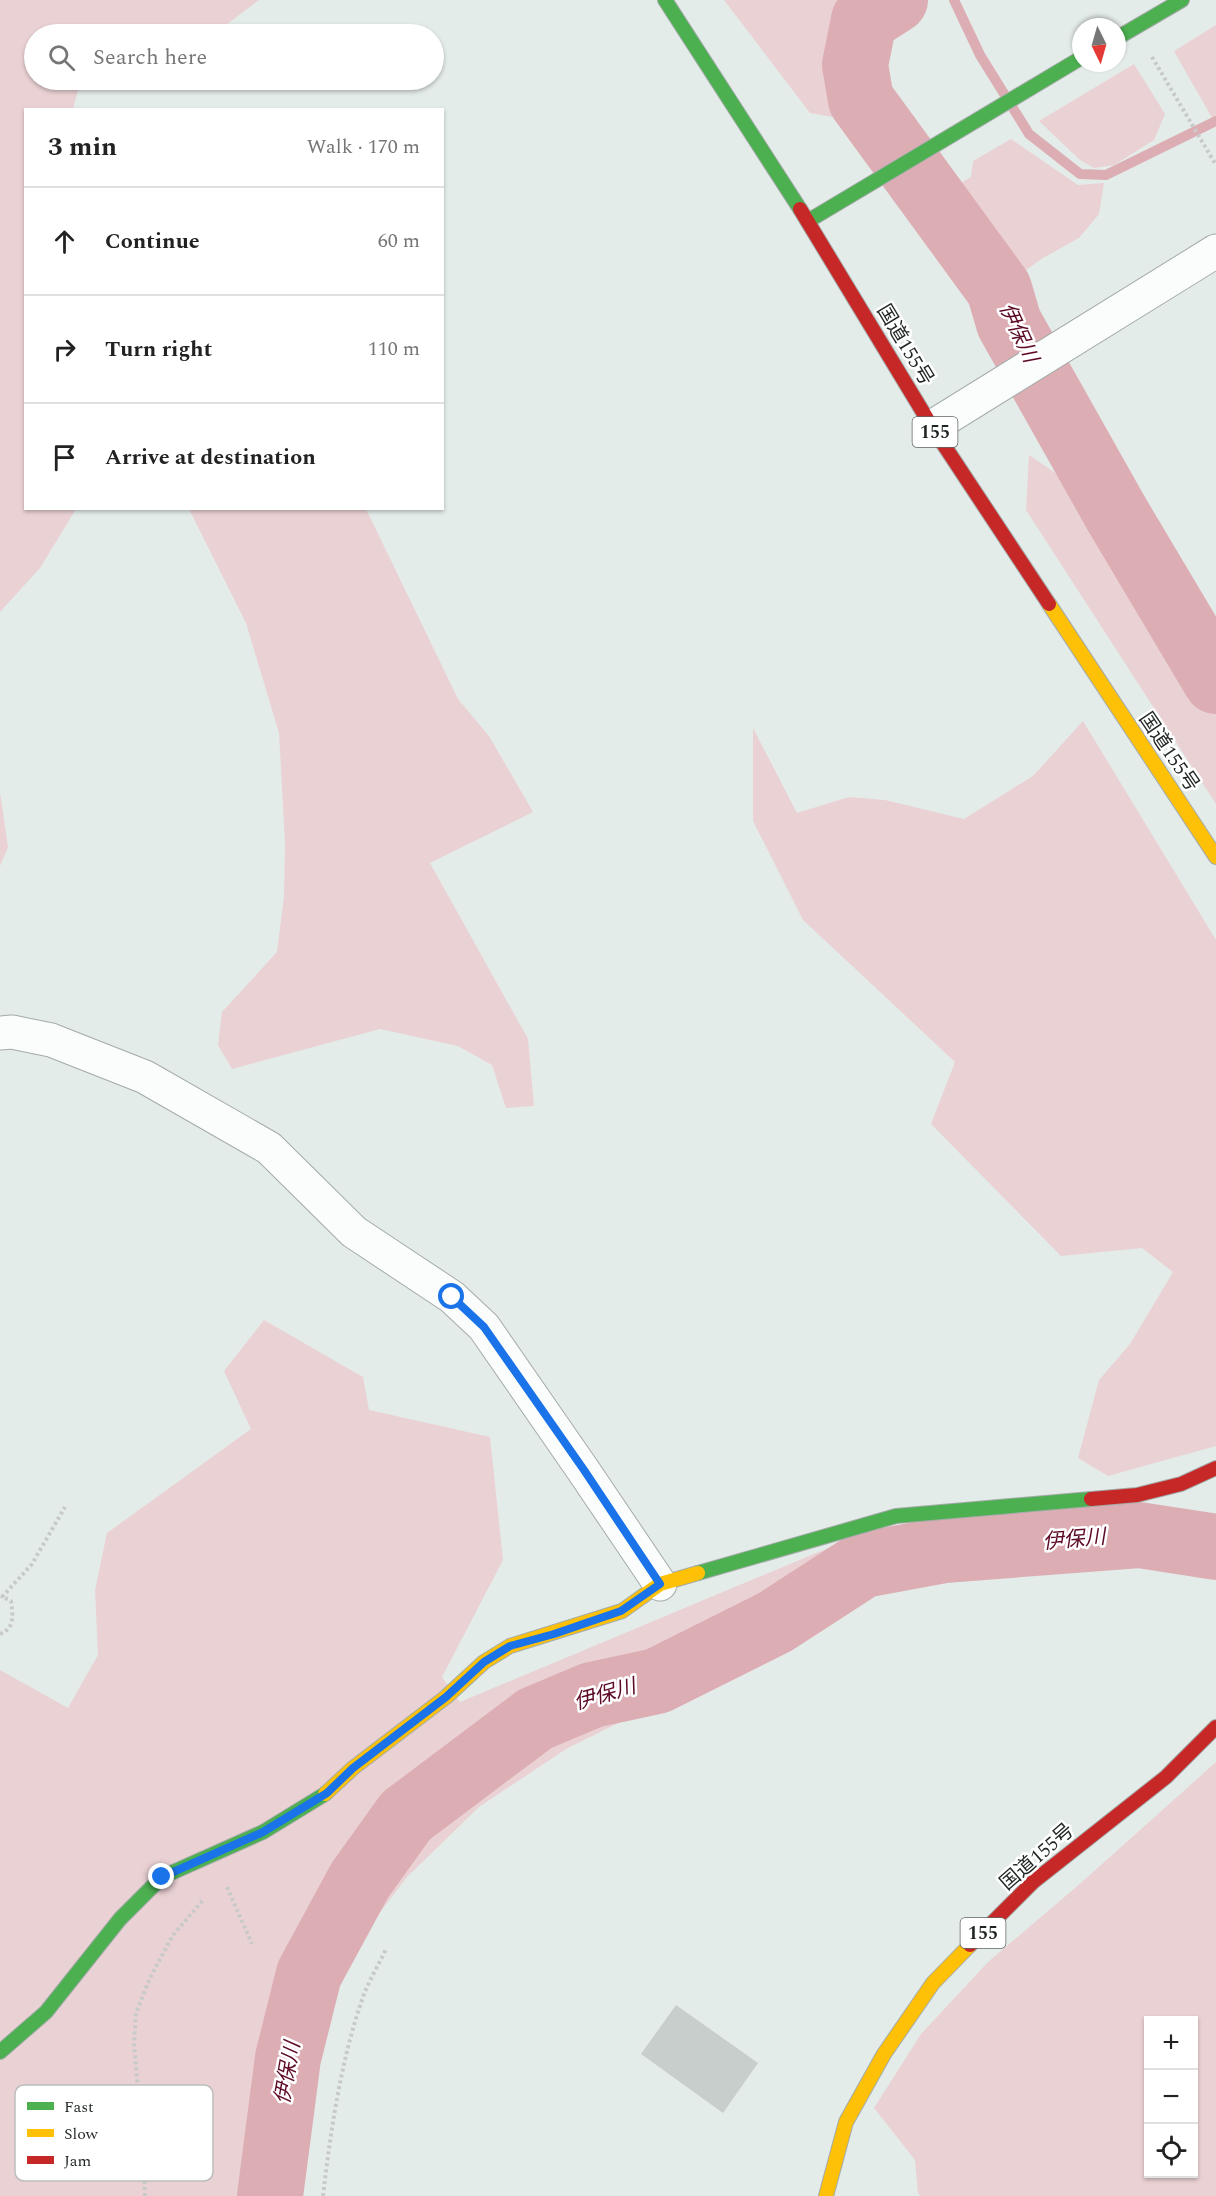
<!DOCTYPE html>
<meta charset="utf-8">
<style>
:root{--surface:#fff;--page:#f2f2f2;--text:#222;--muted:#767676;--line:#e0e0e0}
body{margin:0;font-family:Spectral,"Noto Sans JP",serif;background:var(--page);color:var(--text)}
.controls{position:absolute;right:18px;bottom:18px;display:grid;overflow:hidden;border-radius:0px;box-shadow:0 2px 4px #0004}
.controls button{width:54px;height:54px;display:grid;place-items:center;padding:0;border:0;border-bottom:2px solid var(--line);background:var(--surface);color:var(--text);font:30px sans-serif}
.compass{position:absolute;left:1072px;top:18px;width:54px;height:54px;border-radius:50%;background:var(--surface);box-shadow:0 2px 4px #0004;rotate:175deg}
.stop{position:absolute;width:18px;height:18px;margin:-14px;border:4px solid #1a73e8;border-radius:50%;background:#fff}
.stop.end{background:#1a73e8;border-color:#fff;box-shadow:0 2px 6px #0008}
.list{margin:0;padding:0;list-style:none}
h2{display:flex;justify-content:space-between;align-items:center;height:78px;margin:0;padding:0 24px;font-size:26px}
h2 small{font-size:20px;font-weight:400;color:var(--muted)}
.list li{display:grid;grid-template-columns:39px 1fr auto;gap:18px;align-items:center;box-sizing:border-box;height:108px;padding:0 24px;border-top:2px solid var(--line)}
.list b{display:block;font-size:22px;white-space:nowrap}
.list em{font-size:20px;font-style:normal;color:var(--muted)}
.icon{flex:none;width:33px;height:33px;fill:none;stroke:currentColor;stroke-width:2;stroke-linecap:round;stroke-linejoin:round}
.map{position:relative;flex:none;width:1216px;height:2196px;overflow:hidden}
.search{position:absolute;background:var(--surface);box-shadow:0 2px 4px #0004;left:24px;top:24px;width:420px;height:66px;display:flex;align-items:center;gap:15px;box-sizing:border-box;padding:0 21px;border-radius:33px;color:var(--muted);font-size:22px}
.panel{position:absolute;background:var(--surface);box-shadow:0 2px 4px #0004;left:24px;top:108px;width:420px;height:402px;border-radius:0px}
.map>svg:first-child{display:block}
.green{fill:#ead1d4;fill-rule:evenodd}
.lines{fill:none;stroke-linecap:round;stroke-linejoin:round}
.stream{stroke:#dcaeb4;stroke-width:10}
.river{stroke:#dcaeb4;stroke-width:66}
.building{fill:#c8cecc}
.street-casing{stroke:#a4aba9;stroke-width:35}
.fast-casing{stroke:#a4aba9;stroke-width:16}
.slow-casing{stroke:#a4aba9;stroke-width:16}
.jam-casing{stroke:#a4aba9;stroke-width:16}
.path{stroke:#c8caca;stroke-width:4;stroke-dasharray:3 3;stroke-linecap:butt}
.street{stroke:#fbfcfc;stroke-width:33}
.fast{stroke:#4caf50;stroke-width:14}
.slow{stroke:#ffc107;stroke-width:14}
.jam{stroke:#c62828;stroke-width:14}
.route{stroke:#1a73e8;stroke-width:8}
.labels{text-anchor:middle;dominant-baseline:central;stroke-width:5;stroke-linejoin:round;paint-order:stroke}
.shield{fill:#fff;stroke:#626666;stroke-width:1.5}
.shield-label{font-size:18px;font-weight:bold;fill:#1f2524}
.street-label{font-size:20px;fill:#1f2524;stroke:#fff}
.water-label{font-size:21px;font-style:italic;fill:#5d0a24;stroke:#fff}
.key{fill:#fff;stroke:#bcbebd;stroke-width:1.5}
.key-label{font-size:16px;fill:#1f2524}
</style>
<div class="map">
<svg width="1216" height="2196" viewBox="0 0 1216 2196">
<rect width="100%" height="100%" fill="#e4ecea"/>
<g class="green">
<polygon points="0,0 259,0 214,34 34,34 34,80 109,80 78,90 73,109 26,110 26,508 76,509 40,568 0,612"/>
<polygon points="724,0 874,0 861,8 839,56 848,95 849,120 810,113"/>
<polygon points="1216,25 1216,125 1174,51"/>
<polygon points="1134,64 1165,114 1154,140 1114,165 1094,168 1080,160 1039,121"/>
<polygon points="1011,139 1078,185 1104,183 1099,214 1079,238 1043,258 1005,285 944,193 971,177 973,161"/>
<polygon points="1029,455 1100,503 1216,700 1216,804 1026,510"/>
<polygon points="189,509 366,509 458,699 489,736 533,812 430,863 528,1039 534,1106 506,1108 492,1065 458,1046 380,1029 232,1069 218,1045 222,1012 277,952 284,896 285,843 279,733 246,623"/>
<polygon points="1083,721 1216,940 1216,1446 1108,1476 1078,1458 1099,1380 1130,1344 1173,1272 1142,1248 1061,1256 931,1124 955,1062 803,920 753,821 753,728 797,813 849,797 885,800 964,819 1033,776"/>
<polygon points="0,792 8,847 0,866"/>
<polygon points="264,1320 363,1377 369,1410 490,1437 503,1560 442,1677 460,1702 852,1538 862,1602 566,1749 479,1807 407,1877 349,1953 324,2026 305,2134 300,2196 0,2196 0,1670 68,1708 98,1655 95,1590 107,1533 251,1429 224,1371"/>
<path d="M1216 1762V2196H921L918 2193 915 2160 874 2108 921 2034 988 1962 1082 1882ZM1148 2020H1194V2174H1148Z"/>
</g>
<g class="lines">
<polyline class="stream" points="954,0 980,55 1029,134 1080,174 1106,175 1216,121"/>
<g class="river">
<polyline points="895,0 864,20 855,65 861,100 999,289 1009,323 1116,513 1216,681"/>
<polyline points="270,2196 288,2058 309,1974 360,1880 406,1816 535,1719 592,1695 657,1681 775,1622 863,1565 944,1550 1139,1535 1216,1547"/>
</g>
</g>
<polygon class="building" points="676,2005 758,2063 723,2113 641,2054"/>
<g class="lines">
<defs>
<g id="street">
<polyline points="932,427 1216,251"/>
<polyline points="0,1033 12,1032 51,1040 145,1077 269,1148 354,1232 452,1297 484,1327 583,1470 660,1584"/>
</g>
<g id="fast">
<polyline points="665,0 800,209"/>
<polyline points="1117,38 1182,0"/>
<polyline points="808,221 1081,58"/>
<polyline points="698,1573 896,1516 1091,1499"/>
<polyline points="0,2052 46,2012 120,1919 162,1877 263,1832 325,1794"/>
</g>
<g id="slow">
<polyline points="1049,604 1216,857"/>
<polyline points="325,1794 353,1768 446,1697 484,1662 510,1646 622,1611 660,1584 698,1573"/>
<polyline points="826,2196 846,2122 884,2054 933,1983 970,1945"/>
</g>
<g id="jam">
<polyline points="800,209 932,427 1049,604"/>
<polyline points="1091,1499 1137,1495 1181,1484 1216,1468"/>
<polyline points="970,1945 1033,1882 1166,1777 1216,1727"/>
</g>
</defs>
<use href="#street" class="street-casing"/>
<use href="#fast" class="fast-casing"/>
<use href="#slow" class="slow-casing"/>
<use href="#jam" class="jam-casing"/>
<g class="path">
<polyline points="1152,57 1216,165"/>
<polyline points="2,1597 32,1564 65,1507"/>
<path d="M0 1634C15 1628 13 1615 11 1601L1 1596"/>
<polyline points="227,1887 252,1944"/>
<polyline points="145,2196 144,2161 134,2043 136,2013 150,1978 173,1935 204,1899"/>
<path d="M323 2196C331 2128 341 2059 364 1994 370 1979 379 1964 386 1949"/>
</g>
<use href="#street" class="street"/>
<use href="#fast" class="fast"/>
<use href="#slow" class="slow"/>
<use href="#jam" class="jam"/>
</g>
<g class="lines">
<polyline class="route" points="162,1877 263,1832 327,1793 353,1768 446,1697 484,1662 510,1646 554,1634 621,1611 660,1584 584,1470 484,1327 452,1297"/>
</g>
<g class="labels">
<g class="shield">
<rect x="912.5" y="417" width="45" height="30" rx="4.5"/>
<rect x="960.5" y="1918" width="45" height="30" rx="4.5"/>
</g>
<g class="shield-label">
<text x="935" y="432">155</text>
<text x="983" y="1933">155</text>
</g>
<g class="street-label">
<text transform="translate(905 345) rotate(59)">国道155号</text>
<text transform="translate(1169 752) rotate(56)">国道155号</text>
<text transform="translate(1037 1857) rotate(-41)">国道155号</text>
</g>
<g class="water-label">
<text transform="translate(1018 333) rotate(65)">伊保川</text>
<text transform="translate(1074 1540) rotate(-5)">伊保川</text>
<text transform="translate(605 1695) rotate(-16)">伊保川</text>
<text transform="translate(288 2073) rotate(-80)">伊保川</text>
</g>
</g>
<rect x="15" y="2085" width="198" height="96" rx="9" class="key"/>
<rect x="27" y="2102" width="27" height="8" fill="#4caf50"/>
<rect x="27" y="2129" width="27" height="8" fill="#ffc107"/>
<rect x="27" y="2156" width="27" height="8" fill="#c62828"/>
<g class="key-label">
<text x="64" y="2112">Fast</text>
<text x="64" y="2139">Slow</text>
<text x="64" y="2166">Jam</text>
</g>
</svg>
<div class="controls">
<button>+</button>
<button>−</button>
<button><svg class="icon" aria-label="locate" viewBox="0 0 24 24"><circle cx="12" cy="12" r="6"/><path d="M12 2v4M12 18v4M2 12h4M18 12h4"/></svg></button>
</div>
<svg class="compass" viewBox="-18 -18 36 36"><path d="M0-13l5 13h-10z" fill="#e53935"/><path d="M0 13l5-13h-10z" fill="#767676"/></svg>
<div class="stop" style="left:452px;top:1297px"></div>
<div class="stop end" style="left:162px;top:1877px"></div>
<div class="search"><svg class="icon" aria-label="search" viewBox="0 0 24 24"><circle cx="10" cy="10" r="6"/><path d="M15 15l6 6"/></svg>Search here</div>
<section class="panel">
<h2>3 min<small>Walk · 170 m</small></h2>
<ul class="list">
<li><svg class="icon" aria-label="ahead" viewBox="0 0 24 24"><path d="M12 20V5M6 11l6-6 6 6"/></svg><div><b>Continue</b></div><em>60 m</em></li>
<li><svg class="icon" aria-label="right" viewBox="0 0 24 24"><path d="M7 20v-9h11M14 6l5 5-5 5"/></svg><div><b>Turn right</b></div><em>110 m</em></li>
<li><svg class="icon" aria-label="arrive" viewBox="0 0 24 24"><path d="M6 21V4h12l-3 4 3 4H6"/></svg><div><b>Arrive at destination</b></div></li>
</ul>
</section>
</div>
